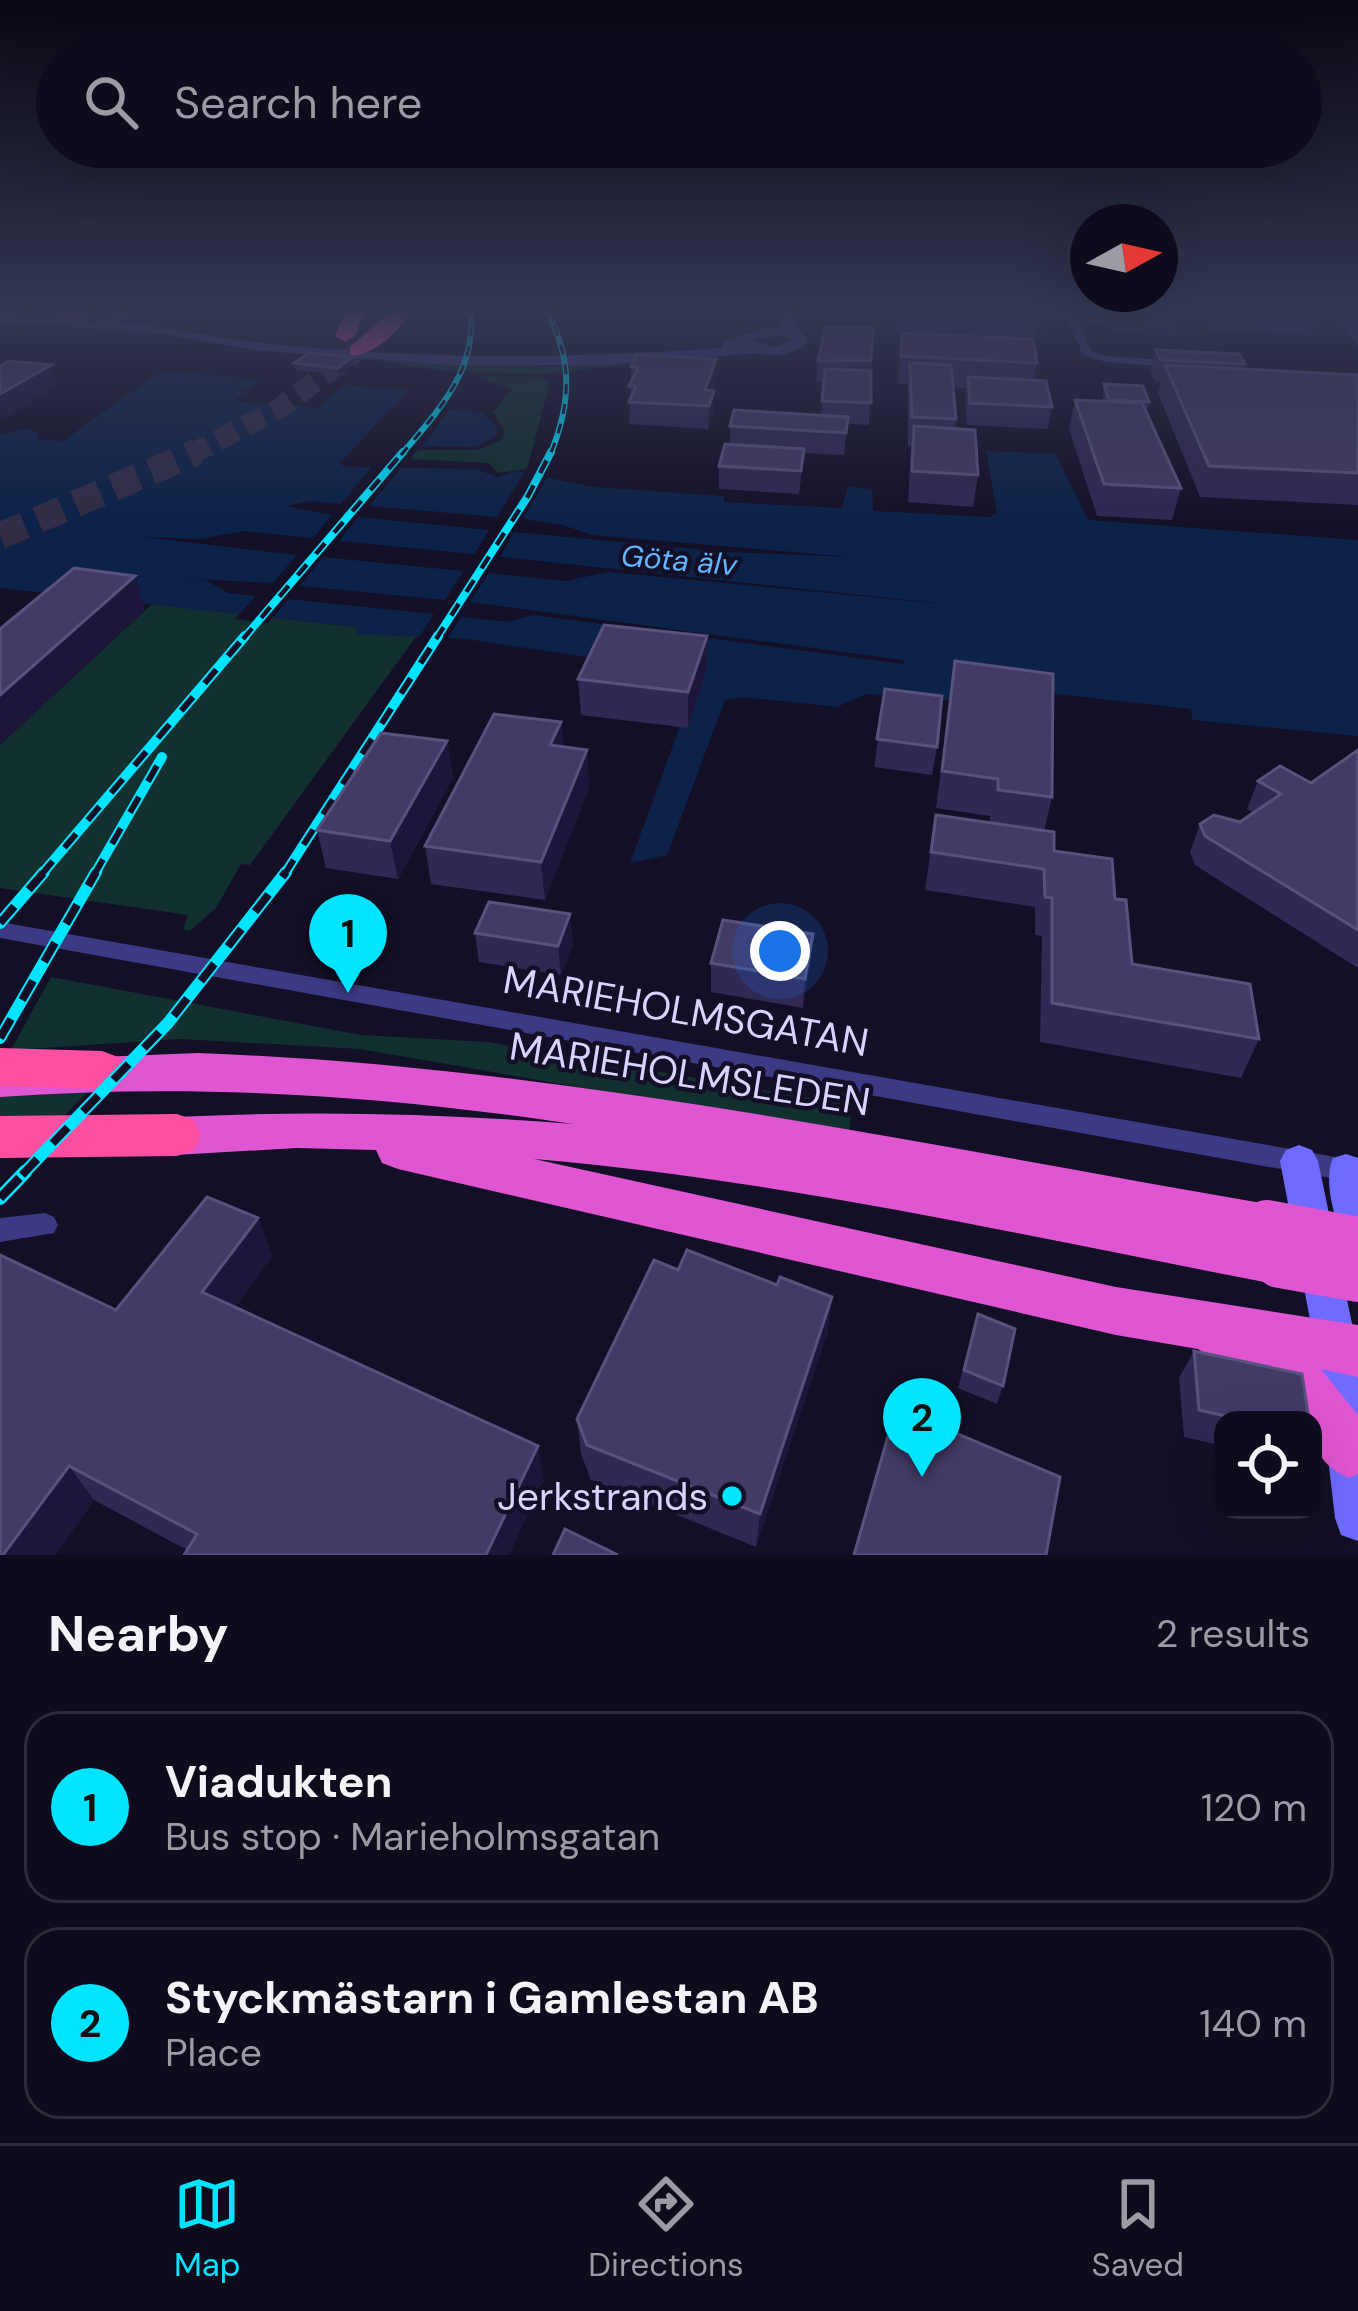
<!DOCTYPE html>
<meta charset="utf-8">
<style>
:root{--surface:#0e0b1c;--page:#1c1929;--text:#f1f3f6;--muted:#9b9ba3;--line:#2e2b3b;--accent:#00e5ff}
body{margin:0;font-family:"DM Sans",sans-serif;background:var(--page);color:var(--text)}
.controls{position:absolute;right:36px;bottom:36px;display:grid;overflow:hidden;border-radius:24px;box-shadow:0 12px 48px #0002}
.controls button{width:108px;height:108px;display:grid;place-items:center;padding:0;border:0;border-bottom:3px solid var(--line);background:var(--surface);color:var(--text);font:60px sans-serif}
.compass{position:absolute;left:1070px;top:204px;width:108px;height:108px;border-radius:50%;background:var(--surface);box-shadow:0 12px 48px #0002;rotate:82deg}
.you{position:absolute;left:780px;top:951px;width:42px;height:42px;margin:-30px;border:9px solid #fff;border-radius:50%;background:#1a73e8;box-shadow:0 0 0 18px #1a73e833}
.badge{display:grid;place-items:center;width:78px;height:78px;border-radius:50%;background:var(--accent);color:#111;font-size:39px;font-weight:700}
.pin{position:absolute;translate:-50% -99px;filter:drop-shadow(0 3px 6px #0008)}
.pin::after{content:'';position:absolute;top:63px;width:42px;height:36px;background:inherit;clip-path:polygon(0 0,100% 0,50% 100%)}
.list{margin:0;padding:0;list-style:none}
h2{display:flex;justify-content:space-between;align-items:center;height:156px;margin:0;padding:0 48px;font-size:51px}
h2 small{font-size:39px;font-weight:400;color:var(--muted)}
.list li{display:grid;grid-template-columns:78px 1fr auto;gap:36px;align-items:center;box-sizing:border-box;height:192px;margin:0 24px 24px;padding:0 24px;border:3px solid var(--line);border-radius:36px}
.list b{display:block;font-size:45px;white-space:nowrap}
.list p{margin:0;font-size:39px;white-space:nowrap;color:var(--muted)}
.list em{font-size:39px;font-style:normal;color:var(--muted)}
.icon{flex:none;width:66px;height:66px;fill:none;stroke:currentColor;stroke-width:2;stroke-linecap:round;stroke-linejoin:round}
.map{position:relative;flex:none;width:1358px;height:1555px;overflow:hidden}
.search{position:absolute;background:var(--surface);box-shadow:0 12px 48px #0002;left:36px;right:36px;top:36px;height:132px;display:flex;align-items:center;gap:30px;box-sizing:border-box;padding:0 42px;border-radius:66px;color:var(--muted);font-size:45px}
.sheet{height:588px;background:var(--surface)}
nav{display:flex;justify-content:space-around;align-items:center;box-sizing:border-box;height:168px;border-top:3px solid var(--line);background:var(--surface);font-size:33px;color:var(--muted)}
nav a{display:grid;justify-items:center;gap:6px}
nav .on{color:var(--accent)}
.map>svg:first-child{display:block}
.green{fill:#12302f}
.water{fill:#0c2248}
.pier{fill:#130f26;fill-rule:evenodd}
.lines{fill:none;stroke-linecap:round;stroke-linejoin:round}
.motorway-tunnel-far1{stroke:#312d47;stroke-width:21;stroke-dasharray:21 10;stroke-linecap:butt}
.motorway-tunnel{stroke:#312d47;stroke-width:27;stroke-dasharray:27 14;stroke-linecap:butt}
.minor{fill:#3d3a85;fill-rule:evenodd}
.tertiary{fill:#3d3a85;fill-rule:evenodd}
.secondary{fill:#6f6bff;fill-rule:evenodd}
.trunk{fill:#e055d1;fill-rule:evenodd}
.motorway{fill:#ff4fa3;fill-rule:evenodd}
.rail-far4-casing{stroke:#00e5ff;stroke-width:6}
.rail-far3-casing{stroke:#00e5ff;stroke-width:8}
.rail-far2-casing{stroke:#00e5ff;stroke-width:10}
.rail-far1-casing{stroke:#00e5ff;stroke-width:12}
.rail-casing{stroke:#00e5ff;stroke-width:14}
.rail-far4{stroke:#130f26;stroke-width:3;stroke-dasharray:10;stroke-linecap:butt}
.rail-far3{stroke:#130f26;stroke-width:4.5;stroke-dasharray:14;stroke-linecap:butt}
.rail-far2{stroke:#130f26;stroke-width:6;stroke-dasharray:18;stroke-linecap:butt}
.rail-far1{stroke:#130f26;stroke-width:8;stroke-dasharray:22;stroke-linecap:butt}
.rail{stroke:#130f26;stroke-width:9;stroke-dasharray:28;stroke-linecap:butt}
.trunk-bridge{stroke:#e055d1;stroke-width:52}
.wall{fill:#312854}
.shaded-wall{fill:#1d163a}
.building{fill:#433a66;stroke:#5a527e;stroke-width:3}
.poi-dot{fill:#00e5ff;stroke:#130f26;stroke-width:4.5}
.labels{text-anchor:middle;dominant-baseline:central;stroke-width:9;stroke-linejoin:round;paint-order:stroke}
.far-water-label{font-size:30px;font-style:italic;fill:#62b6ff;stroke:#130f26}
.near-street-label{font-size:39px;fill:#d9d4ff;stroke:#130f26}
.near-poi-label{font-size:39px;fill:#d9d4ff;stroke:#130f26;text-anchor:end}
</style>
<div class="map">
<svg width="1358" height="1555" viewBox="0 0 1358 1555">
<rect width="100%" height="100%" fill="#130f26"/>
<g class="green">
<polygon points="718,355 542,374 444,371 366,359 553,366"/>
<polygon points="477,376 537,377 550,382 527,469 498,473 489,463 411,459 418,450 478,450 503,439 504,429 493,412 512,389"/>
<polygon points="152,604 418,634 250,865 241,864 216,908 190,931 183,929 188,915 0,888 0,745"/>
<polygon points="51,977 361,1035 488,1042 852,1105 849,1134 360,1049 181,1039 11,1050"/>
<polygon points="93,1086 61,1119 0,1124 0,1094"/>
</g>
<g class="water">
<polygon points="161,371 260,379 234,401 318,408 343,385 408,390 339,464 347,467 476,469 497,477 517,471 592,487 724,496 724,502 842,508 848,486 872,489 873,511 990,517 997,512 986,451 1056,454 1088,520 1358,540 1358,736 1192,720 1191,709 1047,693 1045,708 866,694 837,707 742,697 725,700 667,855 630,863 699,674 466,639 355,634 357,627 0,588 0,434 28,428 39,435 37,439 63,441"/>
<polygon points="450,410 483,413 497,427 497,435 476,447 422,446"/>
</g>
<path class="pier" d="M378 459 405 464 369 506 497 517 528 466 552 469 523 519 563 525 591 535 852 557 728 552 514 532 500 557 965 606 608 572 565 581 489 573 470 602 903 660 904 664 533 615 508 622 461 617 445 643 417 640 434 614 288 599 268 623 235 619 256 596 229 593 205 580 74 573 273 583 297 555 143 537 200 539 245 531 313 538 332 515 286 506 312 501 341 504ZM358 517 489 530V531L474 554 339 541ZM323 557 463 571V572L445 600 300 586Z"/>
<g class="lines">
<polyline class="motorway-tunnel-far1" points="190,455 278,409 357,351"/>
<polyline class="motorway-tunnel" points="0,536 197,452"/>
<g class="minor">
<polygon points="1062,308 1072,308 1091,351 1107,356 1176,361 1181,364 1176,367 1106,362 1083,355"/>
<polygon points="0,922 1358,1161 1358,1183 0,938"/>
<polygon points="45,1213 54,1217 58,1225 54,1233 0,1242 0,1218"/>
</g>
<path class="tertiary" d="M116 308 131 316 119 323C165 326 209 337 255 342 411 360 566 359 722 348V342L765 328 784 327 779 321 783 308H795L793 321 808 341C794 355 776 358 758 353L601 365H452L254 350 156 333 0 321V313L64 319 80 309ZM106 313 113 316 96 323 78 321ZM781 335 793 341 773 347 752 340Z"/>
<g class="secondary">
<polygon points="1299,1145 1312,1150 1318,1161 1358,1352 1358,1541 1341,1535 1335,1518 1315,1346 1280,1161 1286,1150"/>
<path d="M1346 1154 1358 1158V1245L1344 1240C1334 1218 1323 1180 1333 1158Z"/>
</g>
<path class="trunk" d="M198 1053C557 1066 913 1143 1267 1204L1284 1211 1291 1226 1284 1241 1297 1246 1304 1262 1297 1278 1280 1285C1033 1238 785 1180 534 1159L1116 1287 1358 1325V1377L1321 1369 1358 1415V1474L1349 1478C1321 1466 1313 1449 1313 1420H1295L1261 1388 1198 1349 1116 1335 398 1169 382 1163 376 1150 297 1148 158 1156 142 1151 136 1137 142 1123 158 1118C297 1110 433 1113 573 1124 381 1095 193 1083 0 1097V1061Z"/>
<g class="motorway">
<polygon points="67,308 96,308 68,320 58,314"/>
<polygon points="110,308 128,308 130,311 120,317"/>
<polygon points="347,308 366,308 355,336 345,342 335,336"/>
<path d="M395 308H414C402 328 373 358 350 355V347Z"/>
<polygon points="0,1048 102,1051 118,1057 125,1070 118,1083 102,1089 0,1086"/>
<polygon points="177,1114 194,1120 201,1135 194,1150 177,1156 0,1158 0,1116"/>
</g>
<defs>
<g id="rail-far4">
<path d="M545 308C573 358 572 402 550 455"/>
<path d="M401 455C438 411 479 369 470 308"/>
</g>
<g id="rail-far3">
<polyline points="243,639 403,452"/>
<polyline points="436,639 528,496 551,452"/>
</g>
<g id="rail-far2">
<polyline points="41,875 245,636"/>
<polyline points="94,875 162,757"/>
<polyline points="284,875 438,636"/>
</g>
<g id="rail-far1">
<polyline points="0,923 44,872"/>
<polyline points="0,1038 96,872"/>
<polyline points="22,1175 168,1023 286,872"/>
</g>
<polyline id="rail" points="0,1198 25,1172"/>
</defs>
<use href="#rail-far4" class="rail-far4-casing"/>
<use href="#rail-far3" class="rail-far3-casing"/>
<use href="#rail-far2" class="rail-far2-casing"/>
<use href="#rail-far1" class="rail-far1-casing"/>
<use href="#rail" class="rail-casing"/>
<use href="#rail-far4" class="rail-far4"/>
<use href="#rail-far3" class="rail-far3"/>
<use href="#rail-far2" class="rail-far2"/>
<use href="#rail-far1" class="rail-far1"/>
<use href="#rail" class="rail"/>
<g class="trunk-bridge">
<polyline points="1267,1226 1358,1243"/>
<polyline points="1280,1262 1358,1276"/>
</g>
</g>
<g class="wall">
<polygon points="688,308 735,308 733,314"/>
<polygon points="895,308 1037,308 1038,311 1033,337 896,331"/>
<polygon points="1087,308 1181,308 1182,310 1175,336 1113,333 1110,325 1088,324 1085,316"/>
<polygon points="1200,308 1319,308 1320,309 1311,335 1213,331"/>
<polygon points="1327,308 1358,308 1358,346"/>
<polygon points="873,327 869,425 847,424 844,455 804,453 799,494 719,489 719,466 730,445 730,426 821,415 823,382 816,382 818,361"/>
<polygon points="902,333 1037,363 1034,380 1052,407 1048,429 967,425 965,398 966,388 953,387 956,419 955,429 978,475 973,507 908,502 911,446 908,446 908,384 898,384"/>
<polygon points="1156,350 1245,364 1243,369 1358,375 1358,505 1200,497 1158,393 1161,381 1155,381 1150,371"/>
<polygon points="294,363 353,364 339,375 295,370"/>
<polygon points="631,367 715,380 712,391 714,391 714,412 708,429 629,424"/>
<polygon points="1104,384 1149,402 1147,412 1181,488 1172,520 1097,516 1069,429 1075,400 1102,401"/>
<polygon points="707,636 706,671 688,728 581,715 578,679"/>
<polygon points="955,661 1052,797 1044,831 1054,851 1115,899 1132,964 1259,1039 1241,1078 1040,1042 1042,936 1035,935 1035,907 925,890 936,815 990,823 990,816 936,808"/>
<polygon points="885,689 937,747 932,775 874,767"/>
<polygon points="561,722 563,747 587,750 589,787 545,900 431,884 425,846"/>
<polygon points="447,741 453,778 398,879 326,868 317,830"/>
<polygon points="1358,750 1358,968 1195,865 1190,852 1200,824 1240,822 1254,813 1247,809 1258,781 1311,783"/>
<polygon points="475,933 573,943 561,975 479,962"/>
<polygon points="813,934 803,1008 711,992 711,963"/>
<polygon points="258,1218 272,1256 235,1308 544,1480 187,1550 94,1500 55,1555 0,1555 116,1310"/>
<polygon points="678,1270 777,1285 832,1297 827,1334 756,1547 591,1480 581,1454 577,1419"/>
<polygon points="978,1314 1003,1386 997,1404 958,1388"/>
<polygon points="1194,1351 1309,1420 1223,1420 1223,1446 1184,1437 1179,1378"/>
</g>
<g class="shaded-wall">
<polygon points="352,357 353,364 339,375 338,368"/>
<polygon points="716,359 715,380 706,406 705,390"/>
<polygon points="51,365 57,386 0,421 0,394"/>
<polygon points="714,391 714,412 708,429 709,406"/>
<polygon points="135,576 145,610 0,745 0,695"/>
<polygon points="707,636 706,671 688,728 688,692"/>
<polygon points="561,722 563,758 550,745"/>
<polygon points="447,741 453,778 398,879 390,841"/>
<polygon points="587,750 589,787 545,900 541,862"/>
<polygon points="570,914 573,943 561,975 558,946"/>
<polygon points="813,934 811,963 803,1008 805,979"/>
<polygon points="258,1218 272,1256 220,1329 202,1292"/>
<polygon points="832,1297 827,1334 756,1547 760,1514"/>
<polygon points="538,1446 544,1480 509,1555 486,1555"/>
<polygon points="69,1466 94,1500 55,1555 3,1555"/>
</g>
<g class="building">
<polygon points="965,308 1037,308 1038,311"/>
<polygon points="873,327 871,360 818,361 825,328"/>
<polygon points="902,333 1033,339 1037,363 901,356"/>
<polygon points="1156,350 1239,354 1245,364 1160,360"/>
<polygon points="309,353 352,357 338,368 294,363"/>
<polygon points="637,355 716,359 705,390 714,391 709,406 629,402 636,386 629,386 638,368 631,367"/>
<polygon points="9,361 51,365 0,394 0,366"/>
<polygon points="910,363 951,365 956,419 912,417"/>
<polygon points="1165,365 1358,375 1358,473 1209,466"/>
<polygon points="825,369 871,371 871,403 822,401"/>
<polygon points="968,377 1046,381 1052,407 970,403"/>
<polygon points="1104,384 1143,386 1149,402 1109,400"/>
<polygon points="1075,400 1142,403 1181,488 1104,484"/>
<polygon points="734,410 848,417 846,433 730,426"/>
<polygon points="914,426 975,430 978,475 912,471"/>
<polygon points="725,444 804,449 801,471 719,466"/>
<polygon points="74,568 135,576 0,695 0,629"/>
<polygon points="604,625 707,636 688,692 578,679"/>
<polygon points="955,661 1053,674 1052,797 998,790 998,779 942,771"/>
<polygon points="885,689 942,696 937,747 877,739"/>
<polygon points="494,714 561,722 550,745 587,750 541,862 425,846"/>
<polygon points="381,733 447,741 390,841 317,830"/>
<polygon points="1358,750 1358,930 1205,836 1200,824 1214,815 1240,822 1281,794 1258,781 1280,766 1311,783"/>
<polygon points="936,815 1054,832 1054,851 1112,859 1115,899 1126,900 1132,964 1250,984 1259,1039 1052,1003 1052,898 1045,897 1044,869 931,852"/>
<polygon points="489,902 570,914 558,946 475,933"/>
<polygon points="723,920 813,934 805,979 711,963"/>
<polygon points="207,1197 258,1218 202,1292 538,1446 486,1555 184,1555 197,1534 69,1466 3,1555 0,1555 0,1255 116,1310"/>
<polygon points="687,1250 777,1285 780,1277 832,1297 760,1514 587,1445 577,1419 654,1260 678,1270"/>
<polygon points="978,1314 1015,1329 1003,1386 964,1370"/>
<polygon points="1194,1351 1302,1374 1309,1420 1243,1420 1199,1410"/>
<polygon points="896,1408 1060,1477 1046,1555 854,1555"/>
<polygon points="565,1529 618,1555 553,1555"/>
</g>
<linearGradient id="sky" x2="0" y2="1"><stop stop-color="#0a0815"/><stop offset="0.59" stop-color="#333752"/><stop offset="1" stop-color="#333752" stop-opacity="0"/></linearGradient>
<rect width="1358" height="526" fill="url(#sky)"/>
<circle class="poi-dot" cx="732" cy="1496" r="12"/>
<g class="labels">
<g class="far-water-label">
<text transform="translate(679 560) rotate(5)">Göta älv</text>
</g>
<g class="near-street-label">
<text transform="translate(686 1011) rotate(10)">MARIEHOLMSGATAN</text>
<text transform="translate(690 1074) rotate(9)">MARIEHOLMSLEDEN</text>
</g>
<g class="near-poi-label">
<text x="708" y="1496">Jerkstrands</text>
</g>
</g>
</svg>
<div class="controls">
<button><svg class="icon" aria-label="locate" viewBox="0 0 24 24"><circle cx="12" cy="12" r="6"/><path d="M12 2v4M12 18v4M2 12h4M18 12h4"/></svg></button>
</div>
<svg class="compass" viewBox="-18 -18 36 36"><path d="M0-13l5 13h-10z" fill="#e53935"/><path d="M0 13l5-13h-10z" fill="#9b9ba3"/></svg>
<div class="you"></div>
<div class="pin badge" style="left:348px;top:993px">1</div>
<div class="pin badge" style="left:922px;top:1477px">2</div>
<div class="search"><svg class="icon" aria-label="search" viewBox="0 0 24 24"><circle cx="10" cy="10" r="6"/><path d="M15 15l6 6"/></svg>Search here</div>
</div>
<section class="sheet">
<h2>Nearby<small>2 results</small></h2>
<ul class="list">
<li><span class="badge">1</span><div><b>Viadukten</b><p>Bus stop · Marieholmsgatan</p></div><em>120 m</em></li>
<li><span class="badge">2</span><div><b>Styckmästarn i Gamlestan AB</b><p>Place</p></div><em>140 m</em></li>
</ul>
</section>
<nav>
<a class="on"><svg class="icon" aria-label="map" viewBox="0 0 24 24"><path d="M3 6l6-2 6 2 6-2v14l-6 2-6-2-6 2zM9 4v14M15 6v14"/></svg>Map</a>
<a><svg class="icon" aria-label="directions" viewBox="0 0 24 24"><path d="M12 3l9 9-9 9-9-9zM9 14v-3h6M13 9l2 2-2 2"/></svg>Directions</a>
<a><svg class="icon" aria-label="saved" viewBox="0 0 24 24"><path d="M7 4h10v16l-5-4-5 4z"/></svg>Saved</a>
</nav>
